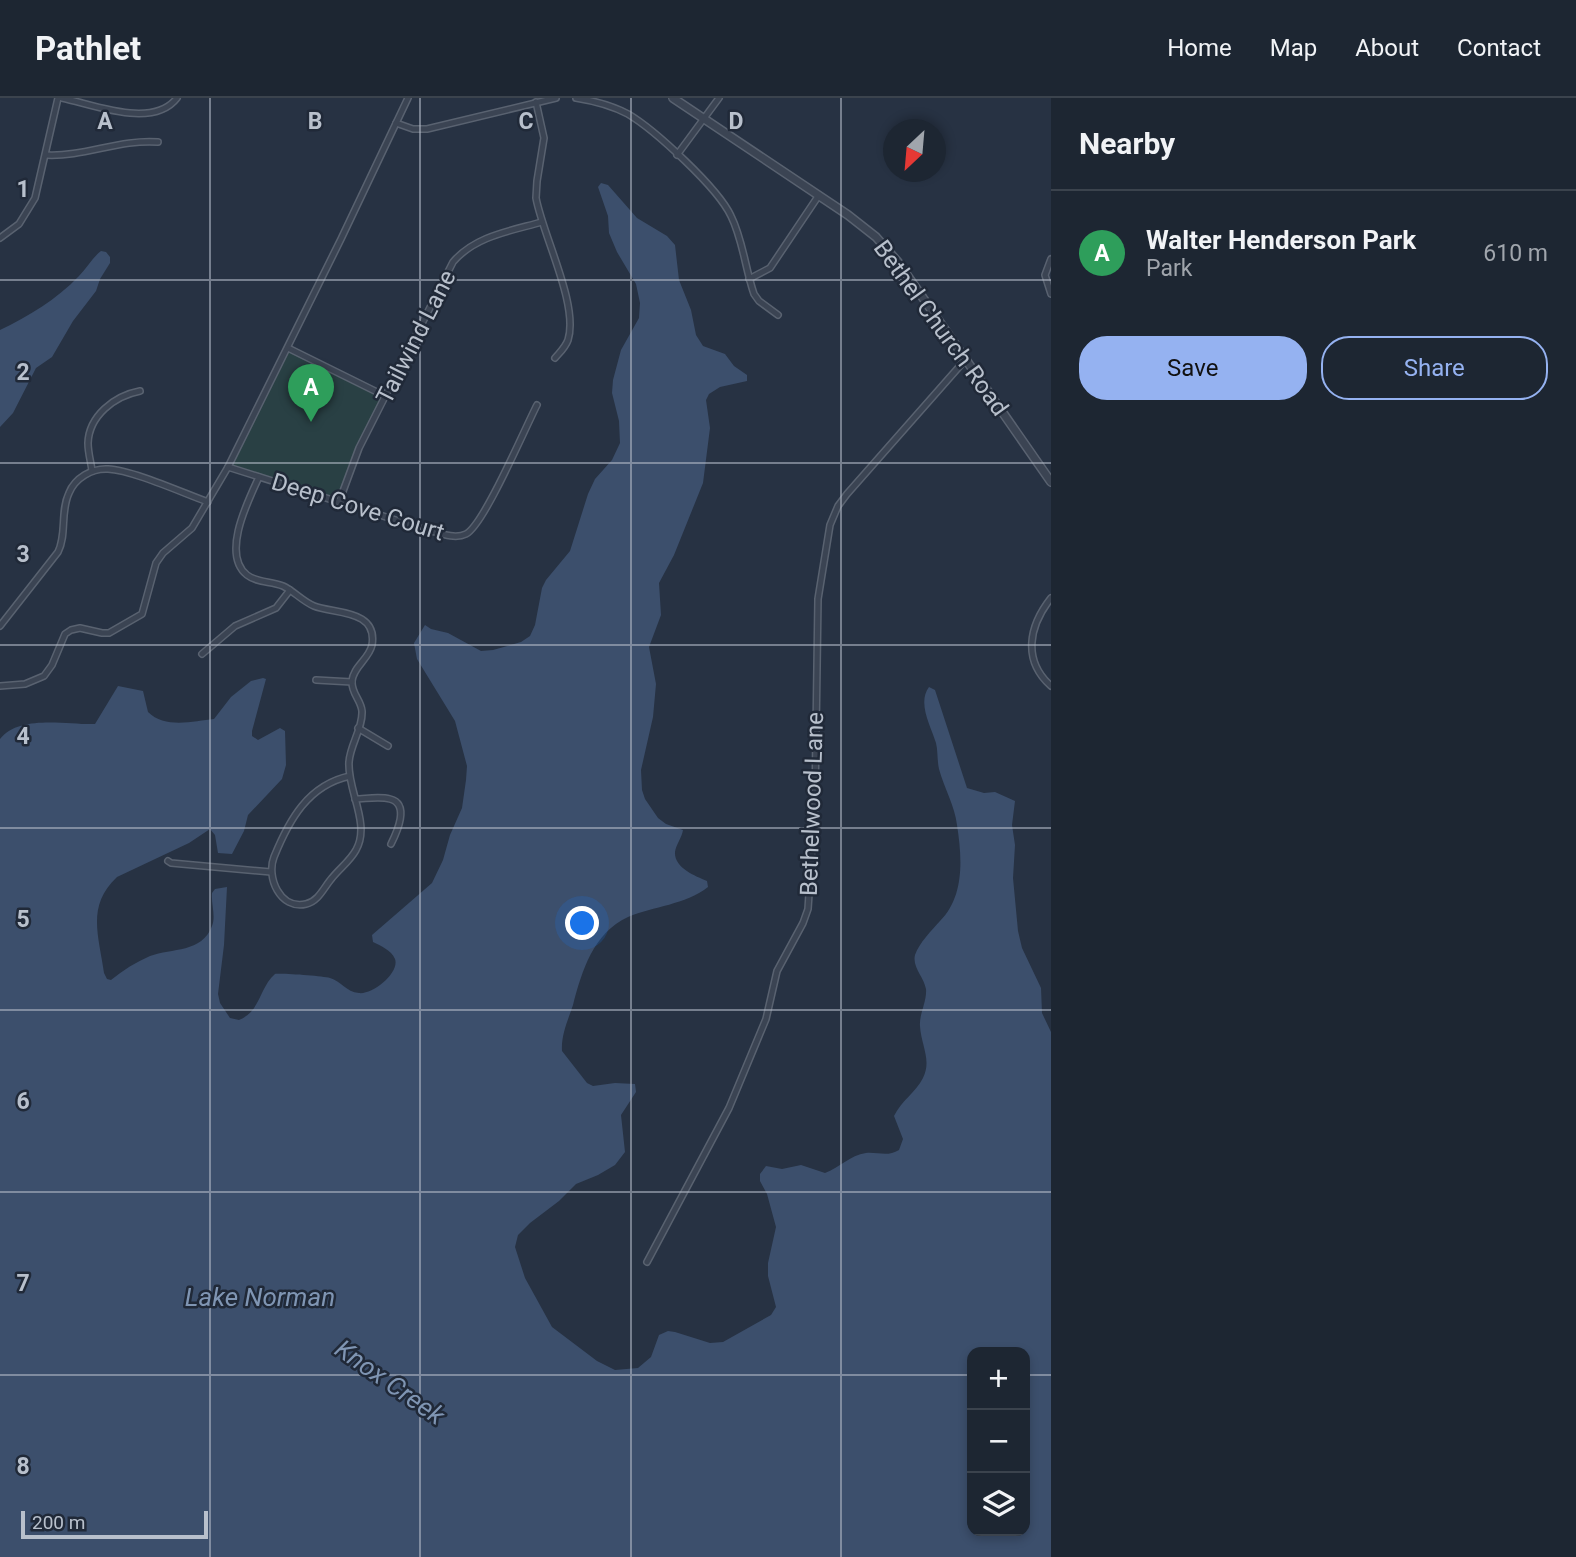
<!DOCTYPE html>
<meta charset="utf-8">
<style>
:root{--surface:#1d2632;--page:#252e3a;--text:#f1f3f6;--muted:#a0a5ac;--line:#3b434d;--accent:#95b2f1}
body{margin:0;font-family:Roboto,sans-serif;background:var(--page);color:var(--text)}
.controls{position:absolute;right:21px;bottom:21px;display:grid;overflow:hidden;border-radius:14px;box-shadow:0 4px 10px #0003}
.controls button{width:63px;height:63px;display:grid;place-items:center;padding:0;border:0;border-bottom:2px solid var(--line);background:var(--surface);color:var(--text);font:35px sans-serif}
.compass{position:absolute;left:883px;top:21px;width:63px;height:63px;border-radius:50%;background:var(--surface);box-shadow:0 4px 10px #0003;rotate:206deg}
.scale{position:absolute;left:21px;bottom:18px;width:187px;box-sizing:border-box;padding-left:7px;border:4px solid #b8c0cc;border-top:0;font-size:19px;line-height:24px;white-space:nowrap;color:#b8c0cc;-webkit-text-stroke:5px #202938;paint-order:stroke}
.you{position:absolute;left:583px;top:826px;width:24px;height:24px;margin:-18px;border:5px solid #fff;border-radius:50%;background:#1a73e8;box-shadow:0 0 0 10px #1a73e833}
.badge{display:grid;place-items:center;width:46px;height:46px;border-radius:50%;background:var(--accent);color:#fff;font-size:23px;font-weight:700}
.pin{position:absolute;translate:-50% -58px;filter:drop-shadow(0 2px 4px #0008)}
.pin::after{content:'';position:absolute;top:37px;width:24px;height:21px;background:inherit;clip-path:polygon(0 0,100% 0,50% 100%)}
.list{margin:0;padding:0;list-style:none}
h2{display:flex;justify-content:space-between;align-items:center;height:91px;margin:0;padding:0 28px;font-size:30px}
h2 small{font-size:23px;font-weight:400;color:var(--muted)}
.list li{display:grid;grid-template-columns:46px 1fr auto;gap:21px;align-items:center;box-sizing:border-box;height:126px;padding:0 28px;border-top:2px solid var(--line)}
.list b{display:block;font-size:26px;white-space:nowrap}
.list p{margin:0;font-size:23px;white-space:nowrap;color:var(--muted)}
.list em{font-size:23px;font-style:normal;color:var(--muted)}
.actions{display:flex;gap:14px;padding:21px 28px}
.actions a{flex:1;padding:16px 0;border:2px solid var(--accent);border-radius:28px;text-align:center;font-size:24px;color:var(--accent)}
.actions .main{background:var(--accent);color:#111}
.icon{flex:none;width:38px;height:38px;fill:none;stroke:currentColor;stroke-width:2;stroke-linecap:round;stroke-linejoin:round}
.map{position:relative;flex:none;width:1051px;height:1459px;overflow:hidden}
header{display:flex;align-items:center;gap:42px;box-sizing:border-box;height:98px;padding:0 35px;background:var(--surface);border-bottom:2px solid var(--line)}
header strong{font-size:33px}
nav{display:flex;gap:38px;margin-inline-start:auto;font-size:24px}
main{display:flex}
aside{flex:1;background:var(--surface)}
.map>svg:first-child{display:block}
.green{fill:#294044}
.water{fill:#3c4f6c;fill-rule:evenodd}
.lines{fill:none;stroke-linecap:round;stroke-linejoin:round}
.minor-casing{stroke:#596270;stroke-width:8}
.tertiary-casing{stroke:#596270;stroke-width:10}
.minor{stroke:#3b4453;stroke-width:5}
.tertiary{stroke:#3b4453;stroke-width:7}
.grid{fill:none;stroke:#b8c0cc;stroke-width:2;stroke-opacity:0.55}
.labels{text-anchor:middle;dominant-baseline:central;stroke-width:5;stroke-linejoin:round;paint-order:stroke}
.street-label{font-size:24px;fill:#b8c0cc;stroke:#202938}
.water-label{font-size:26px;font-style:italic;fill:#7f95b3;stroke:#202938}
.grid-label{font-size:23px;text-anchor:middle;font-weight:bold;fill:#b8c0cc;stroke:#202938;stroke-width:5;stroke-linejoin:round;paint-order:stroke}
</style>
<header>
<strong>Pathlet</strong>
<nav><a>Home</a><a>Map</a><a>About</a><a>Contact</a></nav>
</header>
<main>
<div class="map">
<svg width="1051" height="1459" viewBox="0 0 1051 1459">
<rect width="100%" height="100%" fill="#273243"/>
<polygon class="green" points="288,250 384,299 359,350 339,404 228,368"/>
<g class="water">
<path d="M601 85 608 87 637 120 667 138 675 147 679 182 691 212 696 237 703 248 725 256 734 268 747 277V283L720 289 709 296 706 302 710 330 703 385 674 457 659 485 661 517 649 549 656 586 653 619 641 672 642 692 645 701 658 720 666 726 683 732C682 739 676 747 675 754 674 770 695 778 707 783L708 789C685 807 654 808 628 819 593 835 582 873 573 907 568 922 561 937 562 953L587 985 593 988 615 985 635 986 636 994 621 1017 625 1054 615 1067 598 1077 576 1086 559 1103 530 1125 518 1137 515 1149 525 1180 552 1229 597 1263 615 1272 638 1270 651 1259 659 1237 668 1233 675 1234 710 1245 723 1244 771 1217 776 1209 768 1178V1165L776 1129 767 1096 760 1083V1076L766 1068 782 1071 801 1067 825 1075C839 1070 850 1057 866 1055 878 1054 888 1059 899 1052L903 1041 894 1018C901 1003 916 994 923 980 932 962 921 947 920 928 919 916 927 904 926 891 924 879 912 869 915 857 919 845 932 832 940 823 965 798 962 759 957 727 955 708 944 690 939 671 937 662 938 653 936 645 931 628 917 605 929 589L935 592 967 690 984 695 995 694 1015 703 1012 727 1015 747 1013 780 1018 833 1022 850 1041 890 1042 915 1051 934V1459H0V641C19 616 68 627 95 626L118 588 143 593 148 614C165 631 194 623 214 621L231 599 251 583 263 580 266 581 252 633V638L258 642 280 630 285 633 286 667 282 681 248 717 244 733 232 756 218 755 215 737 210 731 189 745 117 779C86 808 99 838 104 875L107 881 111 882C123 872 136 864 150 858 172 850 202 855 212 828 216 818 211 806 212 795L215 791 227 789 224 847 218 896 220 905 230 920 239 922C261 913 259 890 275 876 283 875 322 878 330 880 341 883 346 894 359 895 372 897 400 875 395 861 391 852 381 848 373 844L372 837 432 785 443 762 450 737 462 710 466 682 467 668 455 623 417 561 414 545 425 527 431 531 448 535 481 553 493 552 521 544 530 538 535 527 542 490 546 482 570 453 588 396 595 381 612 362 620 345 619 323 612 295 613 282 621 252 639 220 640 205 636 186 617 154 609 135 608 118 598 89ZM1025 1254V1433H972V1254Z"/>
<path d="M101 153 106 154 110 159V165L100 181 96 193 73 223 52 259 36 270 13 315 0 329V232C29 218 56 202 79 178 87 170 93 159 101 153Z"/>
</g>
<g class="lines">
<defs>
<g id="minor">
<path d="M62 0C95 7 153 31 177 0"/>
<path d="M576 0C595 3 611 7 628 16 655 32 718 90 731 118 743 142 745 170 754 196L759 203 778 217"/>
<path d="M536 4 544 40 537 83 536 100C543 138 579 207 568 242 565 250 560 254 555 260"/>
<polyline points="396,25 413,31 427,31 556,0"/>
<path d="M46 57C84 59 120 41 158 44"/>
<polyline points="677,57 719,0"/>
<polyline points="0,140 19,126 35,100 58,0"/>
<polyline points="1051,161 1045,177 1051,196"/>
<polyline points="749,181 770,170 819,97"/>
<polyline points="288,250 385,298"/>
<path d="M228 369 424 431C437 434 454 442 466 436 484 427 525 330 537 307"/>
<path d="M92 373C91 364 88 355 88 345 89 318 114 298 140 293"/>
<path d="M259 379C248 403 221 456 247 477 257 485 271 483 283 488 294 493 302 503 314 508 334 516 378 511 372 547 369 561 353 569 352 583 351 595 361 602 362 613 363 630 350 647 349 664 347 692 371 726 356 752 350 763 340 770 332 780 324 789 319 803 306 806 280 812 266 779 274 759 289 722 308 687 350 678"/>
<path d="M339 404 359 350 453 164C475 138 510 133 542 124"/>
<path d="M1051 500C1029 528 1022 562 1051 588"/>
<path d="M0 528 58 454C67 436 60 414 69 395 75 380 92 370 108 371 132 372 183 395 208 404"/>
<polyline points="202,556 235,528 276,510 290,492"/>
<polyline points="316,582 352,584"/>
<polyline points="0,588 25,586 44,578 52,567 65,536 71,532 80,530 102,535 109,535 142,516 156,465 163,455 192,430 228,369 341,141 408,0"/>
<polyline points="358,630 388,648"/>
<path d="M355 701C365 701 379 698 390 701 410 706 397 734 391 746"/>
<polyline points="168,763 171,765 271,774"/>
<polyline points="647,1164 729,1010 766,921 777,873 803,825 808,811 815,704 818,501 830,427 838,408 847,396 966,261"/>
</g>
<polyline id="tertiary" points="673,0 848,117 876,139 898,164 1051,384"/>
</defs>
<use href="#minor" class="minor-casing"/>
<use href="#tertiary" class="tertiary-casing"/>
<use href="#minor" class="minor"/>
<use href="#tertiary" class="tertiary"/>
</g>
<path class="grid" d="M210 0V1459M420 0V1459M631 0V1459M841 0V1459M0 182H1051M0 365H1051M0 547H1051M0 730H1051M0 912H1051M0 1094H1051M0 1277H972M1025 1277H1051"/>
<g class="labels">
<g class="street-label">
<text transform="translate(941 230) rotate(54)">Bethel Church Road</text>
<text transform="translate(416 239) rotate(-63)">Tailwind Lane</text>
<text transform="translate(358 409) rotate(17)">Deep Cove Court</text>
<text transform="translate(812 706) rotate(-88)">Bethelwood Lane</text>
</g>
<g class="water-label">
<text x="260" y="1199">Lake Norman</text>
<text transform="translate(390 1284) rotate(35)">Knox Creek</text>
</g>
</g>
<g class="grid-label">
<text x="105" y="31">A</text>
<text x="315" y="31">B</text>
<text x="526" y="31">C</text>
<text x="736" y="31">D</text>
<text x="23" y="99">1</text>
<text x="23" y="282">2</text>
<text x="23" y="464">3</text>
<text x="23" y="646">4</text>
<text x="23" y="829">5</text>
<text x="23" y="1011">6</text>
<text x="23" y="1193">7</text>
<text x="23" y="1376">8</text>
</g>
</svg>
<div class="controls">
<button>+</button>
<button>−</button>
<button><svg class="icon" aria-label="layers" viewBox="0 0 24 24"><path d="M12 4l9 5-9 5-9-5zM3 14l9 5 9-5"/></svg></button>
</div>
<svg class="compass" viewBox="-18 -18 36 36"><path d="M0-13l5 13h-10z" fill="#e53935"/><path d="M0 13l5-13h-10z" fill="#a0a5ac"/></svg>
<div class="scale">200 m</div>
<div class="you"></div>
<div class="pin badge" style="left:311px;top:324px;background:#2e9e5b">A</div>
</div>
<aside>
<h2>Nearby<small></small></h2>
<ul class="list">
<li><span class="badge" style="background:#2e9e5b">A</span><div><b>Walter Henderson Park</b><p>Park</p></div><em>610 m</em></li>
</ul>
<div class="actions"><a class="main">Save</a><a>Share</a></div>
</aside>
</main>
